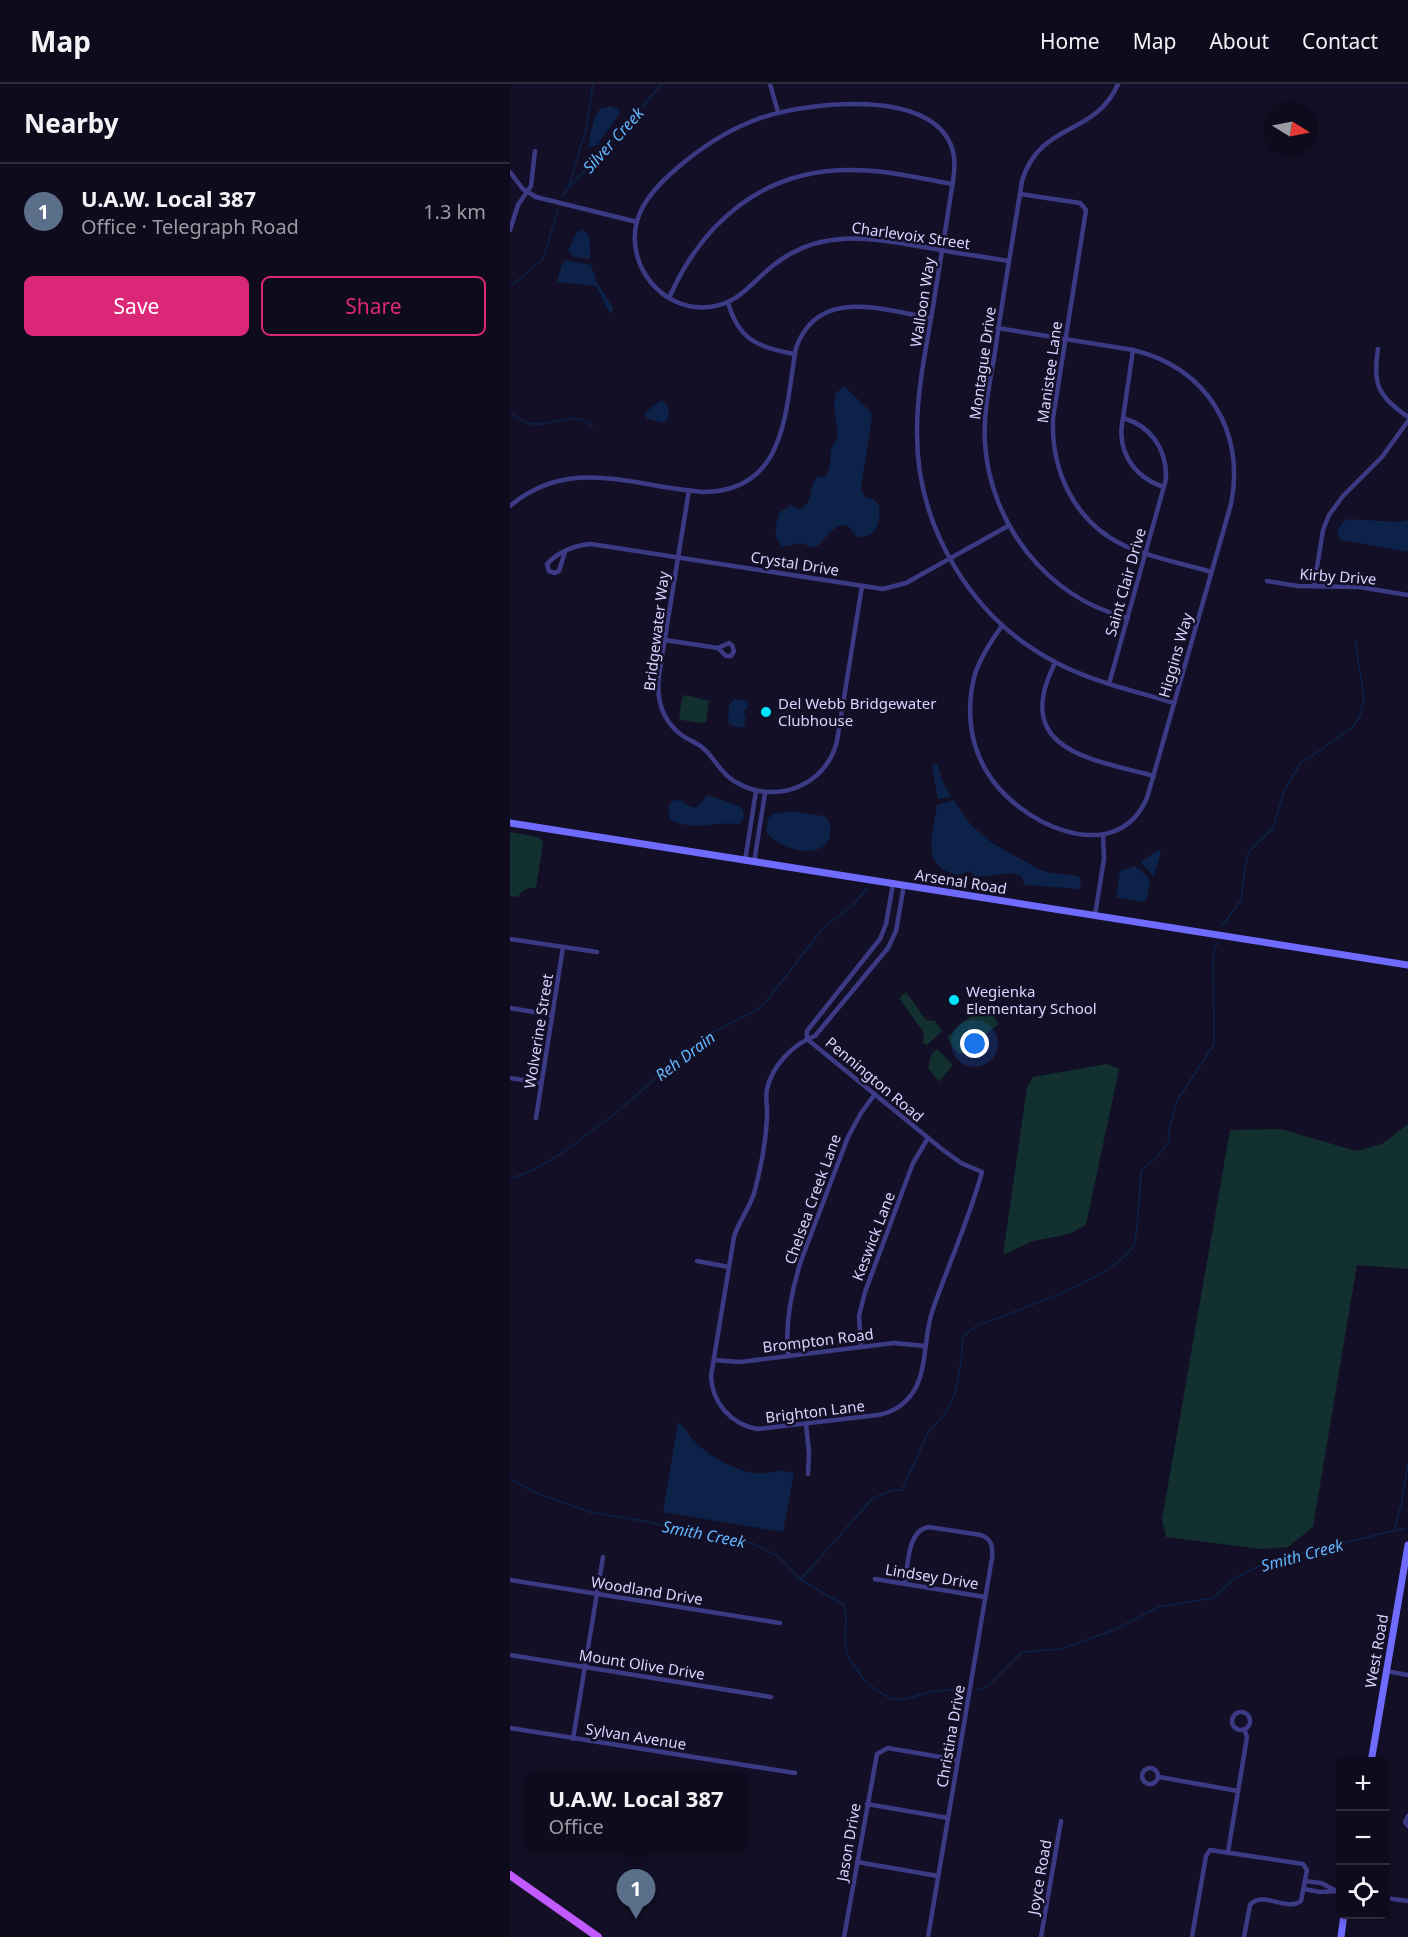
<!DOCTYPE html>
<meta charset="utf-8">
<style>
:root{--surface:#0e0b1c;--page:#171425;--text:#f1f3f6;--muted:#9b9ba3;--line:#2e2b3b;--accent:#db2777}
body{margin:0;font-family:"Noto Sans",sans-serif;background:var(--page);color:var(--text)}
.controls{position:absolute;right:18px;bottom:18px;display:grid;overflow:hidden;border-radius:9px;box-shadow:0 3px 9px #0003}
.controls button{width:54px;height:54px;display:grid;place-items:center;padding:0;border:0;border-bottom:2px solid var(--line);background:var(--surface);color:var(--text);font:30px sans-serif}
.compass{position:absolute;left:754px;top:18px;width:54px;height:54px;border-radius:50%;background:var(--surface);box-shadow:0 3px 9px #0003;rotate:100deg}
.you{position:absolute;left:465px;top:960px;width:21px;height:21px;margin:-15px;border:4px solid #fff;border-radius:50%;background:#1a73e8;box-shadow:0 0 0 9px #1a73e833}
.badge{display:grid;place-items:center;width:39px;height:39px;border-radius:50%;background:var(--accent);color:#fff;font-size:20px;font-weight:700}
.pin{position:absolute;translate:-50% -50px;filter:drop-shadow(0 2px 3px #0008)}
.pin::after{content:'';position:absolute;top:32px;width:21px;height:18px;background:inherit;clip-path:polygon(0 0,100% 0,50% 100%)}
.popup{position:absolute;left:15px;top:1688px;width:222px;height:78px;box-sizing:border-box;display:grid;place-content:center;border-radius:9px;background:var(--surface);filter:drop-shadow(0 2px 4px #0005);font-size:20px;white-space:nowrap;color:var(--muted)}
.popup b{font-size:22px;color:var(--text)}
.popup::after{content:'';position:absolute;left:50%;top:100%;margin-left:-12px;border:12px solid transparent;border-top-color:var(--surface)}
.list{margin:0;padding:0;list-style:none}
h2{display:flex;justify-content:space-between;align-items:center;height:78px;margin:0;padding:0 24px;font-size:26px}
h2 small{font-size:20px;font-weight:400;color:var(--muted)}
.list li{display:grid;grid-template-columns:39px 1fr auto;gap:18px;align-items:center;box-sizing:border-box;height:96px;padding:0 24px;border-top:2px solid var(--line)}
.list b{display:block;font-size:22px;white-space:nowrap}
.list p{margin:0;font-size:20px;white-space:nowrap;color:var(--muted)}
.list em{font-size:20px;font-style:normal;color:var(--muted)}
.actions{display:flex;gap:12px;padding:18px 24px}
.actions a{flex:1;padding:14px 0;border:2px solid var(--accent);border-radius:9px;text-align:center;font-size:21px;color:var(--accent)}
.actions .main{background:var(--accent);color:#fff}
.icon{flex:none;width:33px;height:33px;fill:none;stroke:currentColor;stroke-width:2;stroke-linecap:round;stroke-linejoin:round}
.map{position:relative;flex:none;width:898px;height:1853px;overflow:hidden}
header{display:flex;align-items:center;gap:36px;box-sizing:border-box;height:84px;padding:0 30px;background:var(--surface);border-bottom:2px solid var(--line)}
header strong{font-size:28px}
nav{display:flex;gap:33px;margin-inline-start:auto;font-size:21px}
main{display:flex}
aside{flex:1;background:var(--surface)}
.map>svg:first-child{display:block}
.green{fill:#12302f}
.water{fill:#0c2248}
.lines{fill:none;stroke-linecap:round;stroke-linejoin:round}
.stream{stroke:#0c2248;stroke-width:1.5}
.street{stroke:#3d3a85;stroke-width:4.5}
.secondary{stroke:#6f6bff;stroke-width:7}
.primary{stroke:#c25bff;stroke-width:8}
.poi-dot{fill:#00e5ff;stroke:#130f26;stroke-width:2}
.labels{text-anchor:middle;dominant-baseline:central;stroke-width:5;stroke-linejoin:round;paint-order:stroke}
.street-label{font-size:15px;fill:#d9d4ff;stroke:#130f26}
.poi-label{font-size:15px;fill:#d9d4ff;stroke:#130f26;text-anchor:start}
.water-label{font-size:16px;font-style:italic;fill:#62b6ff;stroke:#130f26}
</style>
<header>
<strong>Map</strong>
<nav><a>Home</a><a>Map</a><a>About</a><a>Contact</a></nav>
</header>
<main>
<aside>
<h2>Nearby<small></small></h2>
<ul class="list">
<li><span class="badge" style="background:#5c6f8a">1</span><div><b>U.A.W. Local 387</b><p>Office · Telegraph Road</p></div><em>1.3 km</em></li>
</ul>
<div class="actions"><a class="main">Save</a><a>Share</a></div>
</aside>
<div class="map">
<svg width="898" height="1853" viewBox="0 0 898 1853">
<rect width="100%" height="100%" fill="#130f26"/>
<g class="green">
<polygon points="175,611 199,617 196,638 193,639 171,636 169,633 172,614"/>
<path d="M0 748 27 753 31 755 33 760 26 804C17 803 12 806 8 813L0 812Z"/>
<polygon points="396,908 416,936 425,937 432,947 417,961 413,959 414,949 389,914"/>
<polygon points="476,922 489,940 449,971 439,957 438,953 450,940"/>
<polygon points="427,965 443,981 429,998 418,984 421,971"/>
<polygon points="597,980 609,985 576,1141 559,1150 523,1157 493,1171 517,1003 523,993"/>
<polygon points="898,1040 898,1185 847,1181 803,1443 778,1463 751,1465 656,1453 652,1436 720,1046 771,1045 846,1067 872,1060"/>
</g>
<g class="water">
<path d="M101 22 109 26V31L87 61 79 63C79 55 84 29 91 24 93 23 98 23 101 22Z"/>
<polygon points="72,146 78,150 80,160 80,175 63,173 58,167 66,149"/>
<path d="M56 176 81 181 87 198 103 224 102 230C96 226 92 210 86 202L47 198 52 180Z"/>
<path d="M334 302 359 326 362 332 351 404 355 413 363 415 369 421C372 436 365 458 346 452 343 449 342 446 340 444 328 432 314 459 304 464L291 459 273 463C262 454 265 440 270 428L281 421 290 425C304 420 298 402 308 392L315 393 320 383 321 366 328 352 324 322 325 310Z"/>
<path d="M151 316C161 321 161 333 154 339L136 334 135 329Z"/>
<path d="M838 435 888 438 898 436V468L831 456 827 450C829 443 831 438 838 435Z"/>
<polygon points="225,615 238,617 237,626 234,626 233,630 236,631 234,644 222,642 218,638 219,620"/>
<polygon points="424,679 428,682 432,696 441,713 428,715 422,683"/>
<path d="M198 711 231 723C235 729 235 736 229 740 206 737 179 748 160 735L158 725 161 717 170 716 179 722 186 724Z"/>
<path d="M444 716 461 741 482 759 530 786 541 789 568 792 571 796 570 805 517 801 514 800 512 793 502 789 468 793 464 792 460 787 449 791C409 784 423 751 427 721Z"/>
<path d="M280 727 314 732 319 737C330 780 271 770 256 747L258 735 262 730Z"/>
<polygon points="648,766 651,768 644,793 631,778"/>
<polygon points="625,782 634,789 640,797 636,817 634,818 606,813 610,787"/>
<path d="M168 1338C175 1343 180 1353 186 1359 201 1373 219 1383 239 1388 255 1393 269 1382 284 1390L273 1448 153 1428Z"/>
</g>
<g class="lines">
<g class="stream">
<polyline points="59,102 77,42 83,0"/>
<polyline points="52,113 59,103 97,64 149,3 153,0"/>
<polyline points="0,203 33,175 48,126"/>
<path d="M0 329C7 333 14 339 22 340 43 343 65 324 83 343"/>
<polyline points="712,842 731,816 735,783 739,767 763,744 774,707 790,680 843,643 850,632 854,613 845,556"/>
<polyline points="0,1095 25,1085 49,1071 106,1029 172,971 200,950 247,926 259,914 313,844 344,820 357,804"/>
<path d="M452 1268C452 1262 451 1255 456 1250 465 1240 480 1238 493 1232 524 1220 609 1191 624 1160 628 1151 630 1101 631 1087L647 1073 659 1057V1046L667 1017 704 960 703 872 707 859"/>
<polyline points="0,1395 24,1408 79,1428 139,1438 175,1448 242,1459 268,1472 291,1496 334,1521 336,1534 335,1557 337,1571 354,1596 371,1609 381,1615 396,1615 422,1607 453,1606"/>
<polyline points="884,1447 891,1421 898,1380"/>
<polyline points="291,1495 363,1414 383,1406 392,1406 418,1349 437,1327 446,1306 452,1271"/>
<polyline points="469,1605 475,1604 480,1600 512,1568 551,1565 604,1546 649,1523 703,1514 725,1494 756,1478 895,1444"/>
</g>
<g class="street">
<polyline points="260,0 268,28"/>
<path d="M608 0C585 53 530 37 512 97 503 154 493 211 485 268 480 298 473 328 475 359 480 440 537 514 618 534"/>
<polyline points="0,88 13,105 26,113 127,138"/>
<path d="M510 110 570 119 576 126 543 334C541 387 564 437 613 461 640 474 672 479 701 488"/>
<polyline points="0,146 8,121 21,102 25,67"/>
<path d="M499 177C475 173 450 170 426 165 369 156 315 141 265 180 242 197 230 220 199 223 153 228 115 182 127 137 133 116 150 99 166 85 188 66 213 49 240 38 290 17 434 0 444 73 446 87 442 102 440 116 435 150 429 183 424 217 417 260 407 304 407 347 406 443 462 536 547 579 583 598 625 607 664 619"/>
<path d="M159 214C193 137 254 85 342 86 376 86 409 94 442 100"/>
<path d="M218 218C228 256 249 264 285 270"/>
<path d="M488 244 623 266C696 283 736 347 721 420L637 714C605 787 506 738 477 688 459 659 456 623 465 590 471 572 481 557 492 542"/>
<path d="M868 265C862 301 869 313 898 333"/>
<path d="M613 334C606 366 623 393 654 403"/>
<path d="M179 406 149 591C146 615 152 637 173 652 179 656 187 659 193 664 205 674 210 689 224 697 263 722 316 703 327 657L352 502"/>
<path d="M0 422C61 371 124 403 193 408 278 408 275 324 286 264 308 202 373 226 421 234"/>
<path d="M55 468 49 487 45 489 39 487 37 480C48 468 65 461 81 460L373 505 396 499 498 442"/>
<polyline points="757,497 788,502 849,503 898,511"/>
<polyline points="804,502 813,446 819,431 833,412 872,373 898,337"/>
<polyline points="155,556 208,564 216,572 221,572 224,567 222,561 219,559 208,564"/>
<path d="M545 579C501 666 580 675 644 692"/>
<path d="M599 600 656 395C657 365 641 342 613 334L623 266"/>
<polyline points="235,777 246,707"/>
<polyline points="244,779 255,709"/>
<polyline points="585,831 594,775 593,750"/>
<polyline points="0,855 87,868"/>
<polyline points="0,924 42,931"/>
<path d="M297 955 433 1066 451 1079 472 1088C459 1136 438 1181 422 1228 414 1253 417 1283 405 1305 397 1319 384 1328 368 1331L247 1345C221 1340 202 1319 201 1292L224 1153C229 1136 241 1123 245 1106 251 1083 256 1057 257 1033 258 1024 255 1015 257 1005 262 982 283 960 305 952L378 864 386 847 394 801"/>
<polyline points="297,955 297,947 370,855 376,840 383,800"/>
<polyline points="0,994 31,999"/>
<polyline points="26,1034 53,863"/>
<polyline points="187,1177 219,1183"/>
<polyline points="351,1263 349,1232 355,1208 403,1079 418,1054"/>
<path d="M278 1271C275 1240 282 1204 292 1174L338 1053 351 1029 365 1010"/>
<polyline points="204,1276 230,1278 384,1259 415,1262"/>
<polyline points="296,1340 299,1369 298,1390"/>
<polyline points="365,1495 475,1513"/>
<polyline points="0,1496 270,1539"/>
<path d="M395 1499C398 1482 397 1446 419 1443L471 1451C482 1455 483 1463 482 1474L418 1853"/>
<polyline points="0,1571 261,1613"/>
<polyline points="876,1587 898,1591"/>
<circle cx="731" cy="1637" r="9"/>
<polyline points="0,1644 285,1689"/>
<polyline points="63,1655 93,1473"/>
<circle cx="640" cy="1692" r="8"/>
<polyline points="649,1693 728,1707"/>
<polyline points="357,1720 438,1734"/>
<polyline points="898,1732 895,1738 898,1742"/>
<polyline points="718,1768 737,1653 734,1645"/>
<polyline points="347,1778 428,1792"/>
<polyline points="795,1797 811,1799 825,1806"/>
<polyline points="794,1805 810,1808 830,1807"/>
<polyline points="876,1814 898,1817"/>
<polyline points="334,1853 367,1670 378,1664 448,1676"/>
<polyline points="531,1853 551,1737"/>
<path d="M682 1853 696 1772 700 1766 793 1780 797 1786 791 1817C777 1828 752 1806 740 1821L734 1853"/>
</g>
<g class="secondary">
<polyline points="0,739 898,881"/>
<polyline points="861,1678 898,1461"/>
<polyline points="831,1853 834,1830"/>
</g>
<polyline class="primary" points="0,1791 88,1853"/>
</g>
<g class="poi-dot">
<circle cx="256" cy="628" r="6"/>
<circle cx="444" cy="916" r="6"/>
</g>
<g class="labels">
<g class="street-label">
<text transform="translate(401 151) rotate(8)">Charlevoix Street</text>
<text transform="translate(412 218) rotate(-81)">Walloon Way</text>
<text transform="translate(472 279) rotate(-82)">Montague Drive</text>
<text transform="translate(539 288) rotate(-82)">Manistee Lane</text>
<text transform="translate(285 479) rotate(9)">Crystal Drive</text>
<text transform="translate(828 492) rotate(4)">Kirby Drive</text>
<text transform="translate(615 498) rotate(-74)">Saint Clair Drive</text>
<text transform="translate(146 547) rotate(-83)">Bridgewater Way</text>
<text transform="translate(665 571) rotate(-74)">Higgins Way</text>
<text transform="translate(451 797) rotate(9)">Arsenal Road</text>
<text transform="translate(28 947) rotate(-81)">Wolverine Street</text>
<text transform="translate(365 995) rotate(40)">Pennington Road</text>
<text transform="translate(302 1115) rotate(-70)">Chelsea Creek Lane</text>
<text transform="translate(363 1152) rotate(-69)">Keswick Lane</text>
<text transform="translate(308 1256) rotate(-7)">Brompton Road</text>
<text transform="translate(305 1327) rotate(-7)">Brighton Lane</text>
<text transform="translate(422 1492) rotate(9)">Lindsey Drive</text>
<text transform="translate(137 1506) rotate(9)">Woodland Drive</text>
<text transform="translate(866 1567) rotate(-80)">West Road</text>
<text transform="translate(132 1580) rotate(9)">Mount Olive Drive</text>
<text transform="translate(126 1652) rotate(9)">Sylvan Avenue</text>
<text transform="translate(440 1652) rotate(-80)">Christina Drive</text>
<text transform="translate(338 1758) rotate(-80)">Jason Drive</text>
<text transform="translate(529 1793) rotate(-80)">Joyce Road</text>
</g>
<g class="poi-label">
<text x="268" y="619">Del Webb Bridgewater<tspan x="268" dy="17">Clubhouse</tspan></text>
<text x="456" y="907">Wegienka<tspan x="456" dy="17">Elementary School</tspan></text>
</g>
<g class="water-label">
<text transform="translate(103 56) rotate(-48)">Silver Creek</text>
<text transform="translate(175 972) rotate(-37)">Reh Drain</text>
<text transform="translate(194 1450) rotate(11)">Smith Creek</text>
<text transform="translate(792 1471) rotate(-15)">Smith Creek</text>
</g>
</g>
</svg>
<div class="controls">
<button>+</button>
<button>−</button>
<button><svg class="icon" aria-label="locate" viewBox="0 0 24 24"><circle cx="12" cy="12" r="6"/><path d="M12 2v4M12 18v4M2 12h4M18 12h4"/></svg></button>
</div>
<svg class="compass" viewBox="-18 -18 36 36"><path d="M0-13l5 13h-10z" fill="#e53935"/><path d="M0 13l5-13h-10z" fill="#9b9ba3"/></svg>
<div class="you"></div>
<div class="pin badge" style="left:126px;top:1835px;background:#5c6f8a">1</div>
<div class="popup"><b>U.A.W. Local 387</b>Office</div>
</div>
</main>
